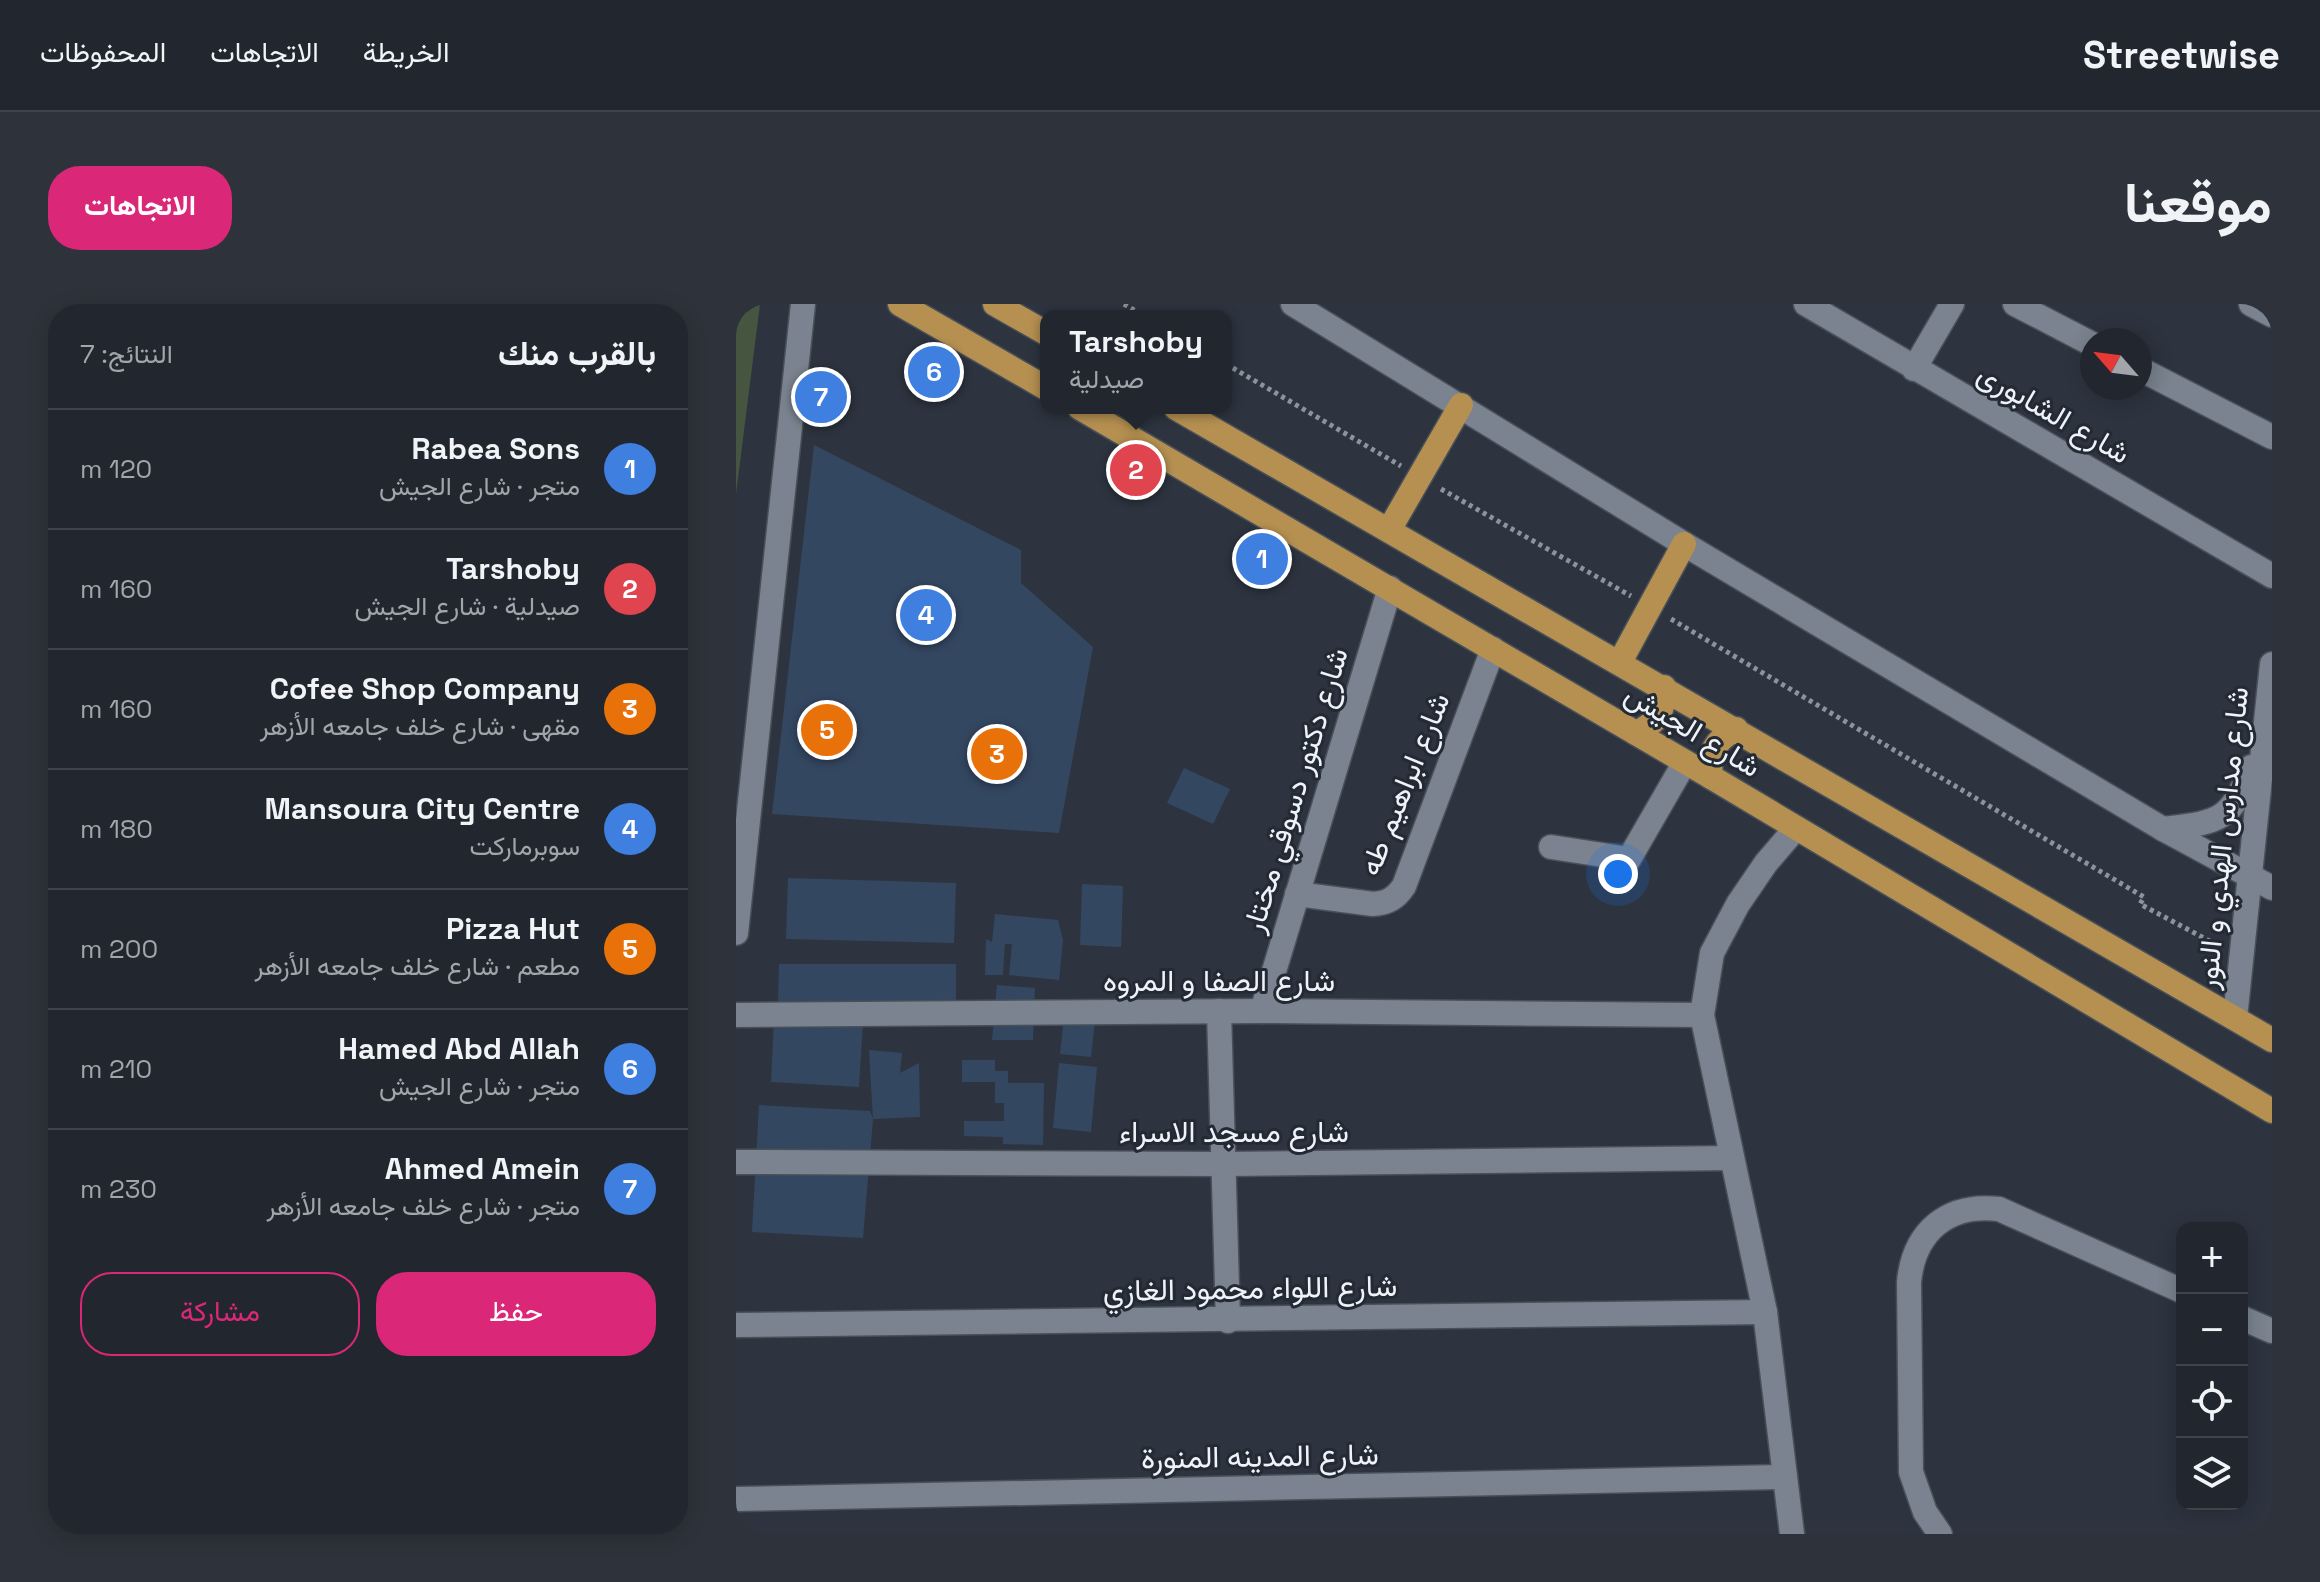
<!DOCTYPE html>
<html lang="ar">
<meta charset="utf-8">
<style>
:root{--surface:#22272f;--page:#2e333b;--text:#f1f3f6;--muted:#a2a5aa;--line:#3f444b;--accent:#db2777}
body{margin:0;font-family:"Space Grotesk",Vazirmatn,sans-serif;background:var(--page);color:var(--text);direction:rtl}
.controls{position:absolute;right:24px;bottom:24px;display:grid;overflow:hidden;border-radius:16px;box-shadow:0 4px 20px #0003}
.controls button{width:72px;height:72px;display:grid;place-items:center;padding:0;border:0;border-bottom:2px solid var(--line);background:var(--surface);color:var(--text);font:40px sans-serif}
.compass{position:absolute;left:1344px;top:24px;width:72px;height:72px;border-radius:50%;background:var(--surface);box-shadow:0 4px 20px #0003;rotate:298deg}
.you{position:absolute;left:882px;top:570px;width:28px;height:28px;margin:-20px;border:6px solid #fff;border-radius:50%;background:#1a73e8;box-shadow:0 0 0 12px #1a73e833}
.badge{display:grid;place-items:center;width:52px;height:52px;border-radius:50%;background:var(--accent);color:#fff;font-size:26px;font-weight:700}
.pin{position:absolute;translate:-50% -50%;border:4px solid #fff;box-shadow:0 2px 8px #0006}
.popup{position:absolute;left:304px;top:6px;width:192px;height:104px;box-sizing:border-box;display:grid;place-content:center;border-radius:16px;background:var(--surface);filter:drop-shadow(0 2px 6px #0005);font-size:26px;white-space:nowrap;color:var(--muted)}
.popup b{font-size:30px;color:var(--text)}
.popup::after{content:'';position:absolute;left:50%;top:100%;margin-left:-16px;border:16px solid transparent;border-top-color:var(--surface)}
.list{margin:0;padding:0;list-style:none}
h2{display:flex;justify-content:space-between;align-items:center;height:104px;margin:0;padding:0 32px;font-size:34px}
h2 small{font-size:26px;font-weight:400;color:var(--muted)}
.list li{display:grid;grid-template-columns:52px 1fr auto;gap:24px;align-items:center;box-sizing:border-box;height:120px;padding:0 32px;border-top:2px solid var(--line)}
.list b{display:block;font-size:30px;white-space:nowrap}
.list p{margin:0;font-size:26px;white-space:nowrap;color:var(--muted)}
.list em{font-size:26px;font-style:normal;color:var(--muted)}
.actions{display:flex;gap:16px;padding:24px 32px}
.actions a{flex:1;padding:18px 0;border:2px solid var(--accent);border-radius:32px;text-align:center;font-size:28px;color:var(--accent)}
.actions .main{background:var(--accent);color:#fff}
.icon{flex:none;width:44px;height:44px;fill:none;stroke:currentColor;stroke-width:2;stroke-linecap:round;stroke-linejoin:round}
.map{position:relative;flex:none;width:1536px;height:1230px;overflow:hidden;direction:ltr;border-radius:32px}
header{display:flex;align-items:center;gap:48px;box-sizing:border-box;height:112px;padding:0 40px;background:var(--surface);border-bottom:2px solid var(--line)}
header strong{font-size:38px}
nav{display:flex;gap:44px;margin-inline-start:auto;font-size:28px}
.intro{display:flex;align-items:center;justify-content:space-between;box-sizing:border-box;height:192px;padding:0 48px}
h1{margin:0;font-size:56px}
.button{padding:20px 36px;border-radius:32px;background:var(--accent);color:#fff;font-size:28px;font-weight:700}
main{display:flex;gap:48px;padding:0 48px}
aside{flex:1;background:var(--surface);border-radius:32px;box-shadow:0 4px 20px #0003}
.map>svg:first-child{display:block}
.green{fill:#465540}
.building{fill:#344761}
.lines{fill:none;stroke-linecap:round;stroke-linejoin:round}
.minor-casing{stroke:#495058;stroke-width:27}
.major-casing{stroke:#495058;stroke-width:27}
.path{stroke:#8d939c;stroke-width:5;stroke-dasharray:4 4;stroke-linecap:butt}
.minor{stroke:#7a838f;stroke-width:24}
.major{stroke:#b59051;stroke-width:24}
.labels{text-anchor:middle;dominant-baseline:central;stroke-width:6;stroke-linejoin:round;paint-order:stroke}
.street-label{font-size:30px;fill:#eef3fa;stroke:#232a34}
</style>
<header>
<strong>Streetwise</strong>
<nav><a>الخريطة</a><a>الاتجاهات</a><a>المحفوظات</a></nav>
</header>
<div class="intro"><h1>موقعنا</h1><a class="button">الاتجاهات</a></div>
<main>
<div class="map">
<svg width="1536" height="1230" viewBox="0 0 1536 1230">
<rect width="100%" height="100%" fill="#2d343f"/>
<polygon class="green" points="0,0 24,0 0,190"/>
<g class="building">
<polygon points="78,141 285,246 285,279 357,343 323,529 36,510"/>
<polygon points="448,464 494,485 477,520 431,499"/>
<polygon points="52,574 220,579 218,639 50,635"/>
<polygon points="346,580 387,582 385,643 344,641"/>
<polygon points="259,610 322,616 327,636 323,676 273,671 276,640 269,640 267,671 249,671 250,635 256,638"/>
<polygon points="43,660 220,660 220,701 42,701"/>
<polygon points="261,681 299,684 297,736 256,736"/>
<polygon points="330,695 361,699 355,753 324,750"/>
<polygon points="38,715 127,719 123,783 35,778"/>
<polygon points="133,746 166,749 164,769 183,759 184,813 137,815"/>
<polygon points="226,756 259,756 259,767 272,767 272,779 308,779 307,841 267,840 267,833 228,832 228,817 268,817 268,799 259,799 259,778 226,778"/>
<polygon points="323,759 361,763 355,828 317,824"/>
<polygon points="23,801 134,807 137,815 127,934 16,928"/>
</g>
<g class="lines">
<defs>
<g id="minor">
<polyline points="557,0 948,240 1427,525 1536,584"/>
<polyline points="1070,0 1536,272"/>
<polyline points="1279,0 1356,40"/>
<polyline points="1515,0 1536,11"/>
<polyline points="1178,65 1216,0"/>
<polyline points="1404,65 1536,133"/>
<path d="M1427 525C1483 518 1495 518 1515 463"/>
<polyline points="815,543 893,555 949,458"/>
<path d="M561 590 637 600C652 599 660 594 668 582L757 345"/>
<polyline points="0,629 67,0"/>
<polyline points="483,707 492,1017"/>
<polyline points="526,707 654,284"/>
<polyline points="0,711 526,707 966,711"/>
<polyline points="1499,714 1536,360"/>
<polyline points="0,858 488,860 996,854"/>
<polyline points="1506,1014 1536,1027"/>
<polyline points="0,1021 1029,1008"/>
<polyline points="0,1195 1049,1173"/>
<polyline points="1056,1230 1029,1008 966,711 976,649 1002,600 1030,559 1060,524"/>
<path d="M1204 1230 1189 1208 1175 1168 1173 978C1178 927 1212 899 1263 905L1446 987"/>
</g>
<g id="major">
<polyline points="164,0 310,84"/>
<polyline points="259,0 310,29"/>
<polyline points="344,104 975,473 1536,807"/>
<polyline points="440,104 1536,736"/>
<polyline points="653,226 725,101"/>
<polyline points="884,358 948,240"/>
<path d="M900 429C921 419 929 407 928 383"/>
<path d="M975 473C972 449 979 436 1000 425"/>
</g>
</defs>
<use href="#minor" class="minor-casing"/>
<use href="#major" class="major-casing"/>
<g class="path">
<polyline points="388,0 408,12"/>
<polyline points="490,60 665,162"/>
<polyline points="705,185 895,292"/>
<polyline points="935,315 1408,593 1404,600 1483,642"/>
</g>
<use href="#minor" class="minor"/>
<use href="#major" class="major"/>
</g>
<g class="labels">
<g class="street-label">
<text transform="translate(1318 109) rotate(30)">شارع الشابورى</text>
<text transform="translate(957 426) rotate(31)">شارع الجيش</text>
<text transform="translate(668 480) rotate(-68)">شارع ابراهيم طه</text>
<text transform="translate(559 486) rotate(-73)">شارع دكتور دسوقي مختار</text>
<text transform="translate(1486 534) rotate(-84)">شارع مدارس الهدي و النور</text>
<text x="483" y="676">شارع الصفا و المروه</text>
<text x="498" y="827">شارع مسجد الاسراء</text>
<text transform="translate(514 984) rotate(-1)">شارع اللواء محمود الغازي</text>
<text transform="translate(524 1152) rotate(-1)">شارع المدينه المنورة</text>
</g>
</g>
</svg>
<div class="controls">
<button>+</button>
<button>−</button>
<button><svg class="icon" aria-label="locate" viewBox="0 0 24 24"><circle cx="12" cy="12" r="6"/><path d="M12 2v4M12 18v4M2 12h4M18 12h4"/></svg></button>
<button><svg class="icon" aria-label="layers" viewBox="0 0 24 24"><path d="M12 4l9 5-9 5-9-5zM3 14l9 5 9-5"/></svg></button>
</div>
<svg class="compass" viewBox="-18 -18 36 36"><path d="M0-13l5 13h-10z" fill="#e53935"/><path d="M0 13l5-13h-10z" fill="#a2a5aa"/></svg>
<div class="you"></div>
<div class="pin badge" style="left:526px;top:255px;background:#3f7fe0">1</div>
<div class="pin badge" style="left:400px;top:166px;background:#e0444e">2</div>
<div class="popup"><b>Tarshoby</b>صيدلية</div>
<div class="pin badge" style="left:261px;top:450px;background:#e8710a">3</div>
<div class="pin badge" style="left:190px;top:311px;background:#3f7fe0">4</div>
<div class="pin badge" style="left:91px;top:426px;background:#e8710a">5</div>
<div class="pin badge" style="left:198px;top:68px;background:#3f7fe0">6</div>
<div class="pin badge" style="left:85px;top:93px;background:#3f7fe0">7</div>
</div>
<aside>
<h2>بالقرب منك<small>النتائج: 7</small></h2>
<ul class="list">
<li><span class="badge" style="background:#3f7fe0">1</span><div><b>Rabea Sons</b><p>متجر · شارع الجيش</p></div><em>120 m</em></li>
<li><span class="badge" style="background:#e0444e">2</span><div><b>Tarshoby</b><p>صيدلية · شارع الجيش</p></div><em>160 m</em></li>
<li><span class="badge" style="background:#e8710a">3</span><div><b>Cofee Shop Company</b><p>مقهى · شارع خلف جامعه الأزهر</p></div><em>160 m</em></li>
<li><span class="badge" style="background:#3f7fe0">4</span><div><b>Mansoura City Centre</b><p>سوبرماركت</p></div><em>180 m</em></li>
<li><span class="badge" style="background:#e8710a">5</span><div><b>Pizza Hut</b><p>مطعم · شارع خلف جامعه الأزهر</p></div><em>200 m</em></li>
<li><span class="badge" style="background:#3f7fe0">6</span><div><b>Hamed Abd Allah</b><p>متجر · شارع الجيش</p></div><em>210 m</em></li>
<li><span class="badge" style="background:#3f7fe0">7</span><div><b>Ahmed Amein</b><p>متجر · شارع خلف جامعه الأزهر</p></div><em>230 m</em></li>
</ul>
<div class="actions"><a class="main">حفظ</a><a>مشاركة</a></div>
</aside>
</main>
